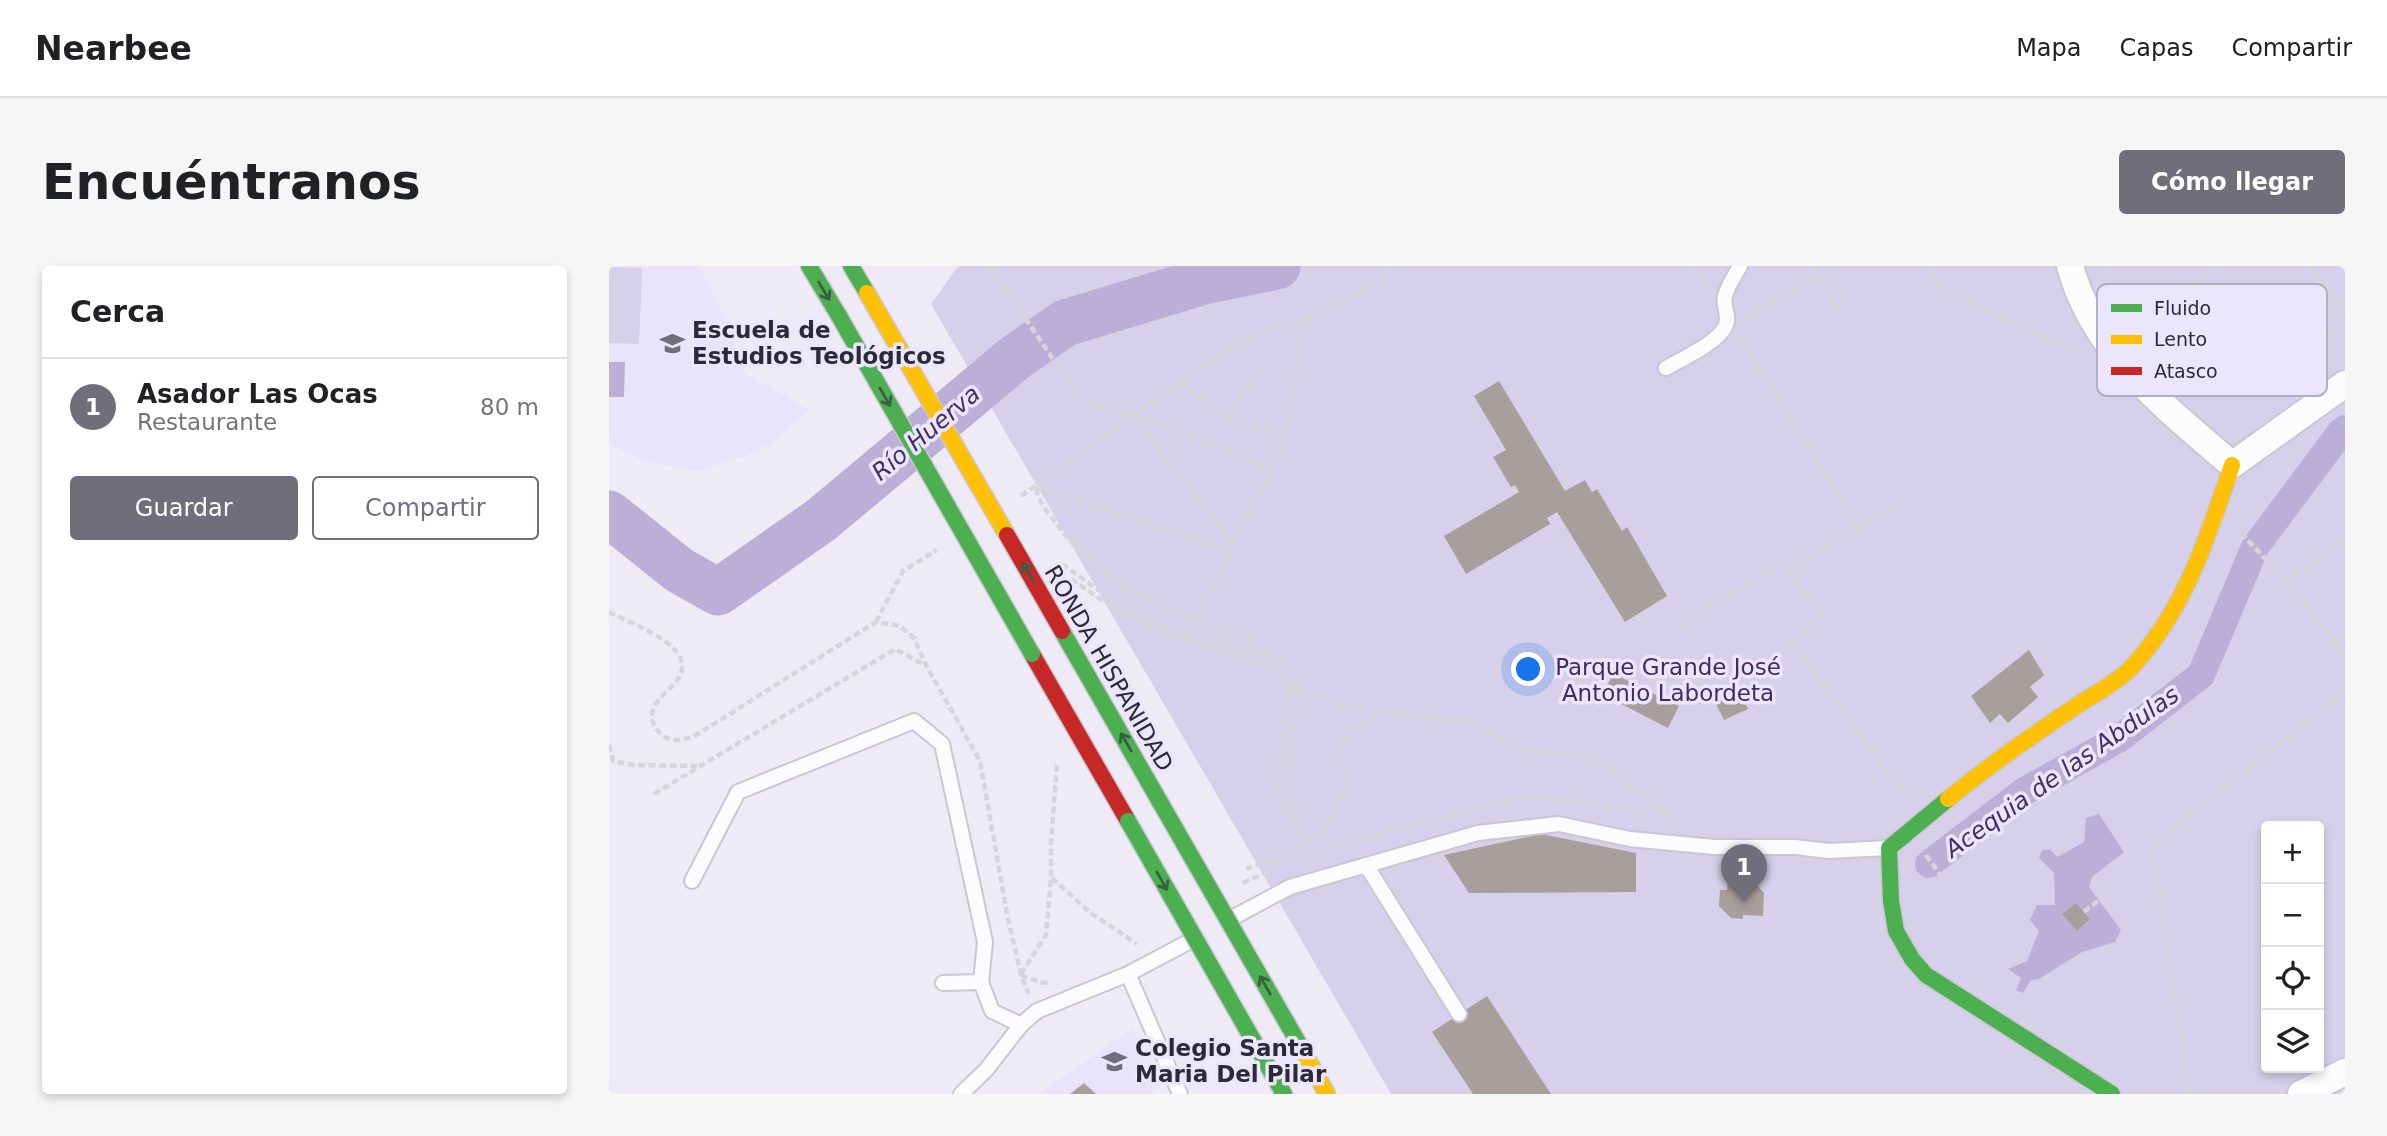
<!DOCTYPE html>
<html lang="es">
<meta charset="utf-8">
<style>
:root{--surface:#fff;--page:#f6f6f6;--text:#202124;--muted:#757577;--line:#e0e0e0;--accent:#716e7b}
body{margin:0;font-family:"DejaVu Sans",sans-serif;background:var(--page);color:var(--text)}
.controls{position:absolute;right:21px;bottom:21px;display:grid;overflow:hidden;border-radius:7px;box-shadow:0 4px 10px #0003}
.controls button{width:63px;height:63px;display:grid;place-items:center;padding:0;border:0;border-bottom:2px solid var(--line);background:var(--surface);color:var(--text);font:35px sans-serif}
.you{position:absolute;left:920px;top:404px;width:24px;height:24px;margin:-18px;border:5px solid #fff;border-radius:50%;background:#1a73e8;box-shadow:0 0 0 10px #1a73e833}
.badge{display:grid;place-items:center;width:46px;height:46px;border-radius:50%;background:var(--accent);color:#fff;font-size:23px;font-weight:700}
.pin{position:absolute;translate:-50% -58px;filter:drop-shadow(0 2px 4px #0008)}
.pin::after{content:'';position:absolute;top:37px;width:24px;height:21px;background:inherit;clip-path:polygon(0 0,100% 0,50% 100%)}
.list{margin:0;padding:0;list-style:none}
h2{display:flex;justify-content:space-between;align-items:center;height:91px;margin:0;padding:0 28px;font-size:30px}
h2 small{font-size:23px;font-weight:400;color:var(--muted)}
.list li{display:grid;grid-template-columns:46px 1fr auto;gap:21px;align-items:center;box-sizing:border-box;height:98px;padding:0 28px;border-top:2px solid var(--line)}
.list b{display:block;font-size:26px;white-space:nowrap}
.list p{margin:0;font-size:23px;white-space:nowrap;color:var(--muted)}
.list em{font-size:23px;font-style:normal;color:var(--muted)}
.actions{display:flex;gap:14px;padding:21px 28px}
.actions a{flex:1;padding:16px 0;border:2px solid var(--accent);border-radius:7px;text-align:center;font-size:24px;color:var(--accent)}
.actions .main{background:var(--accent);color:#fff}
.icon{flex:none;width:38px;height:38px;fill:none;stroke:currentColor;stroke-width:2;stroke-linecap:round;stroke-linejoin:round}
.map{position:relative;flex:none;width:1736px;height:828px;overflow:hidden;border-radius:7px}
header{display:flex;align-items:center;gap:42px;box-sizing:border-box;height:98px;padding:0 35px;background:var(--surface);border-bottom:2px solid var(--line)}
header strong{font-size:33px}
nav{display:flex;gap:38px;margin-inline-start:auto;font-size:24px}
.intro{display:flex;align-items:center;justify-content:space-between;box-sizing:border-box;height:168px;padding:0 42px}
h1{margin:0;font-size:49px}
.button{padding:18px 32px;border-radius:7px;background:var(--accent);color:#fff;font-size:24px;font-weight:700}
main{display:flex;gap:42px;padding:0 42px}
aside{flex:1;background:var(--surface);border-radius:7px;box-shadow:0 4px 10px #0003}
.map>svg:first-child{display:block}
.built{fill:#e9e3fb}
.green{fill:#d6d0eb;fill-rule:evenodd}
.water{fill:#bab0d7}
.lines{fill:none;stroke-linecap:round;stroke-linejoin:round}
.canal{stroke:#bab0d7;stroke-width:28}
.river{stroke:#bab0d7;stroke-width:47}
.building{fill:#a69f9b}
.lane-casing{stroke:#cac6d3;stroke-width:18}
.street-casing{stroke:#cac6d3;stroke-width:30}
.fast-casing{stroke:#cac6d3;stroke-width:19}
.slow-casing{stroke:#cac6d3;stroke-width:19}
.jam-casing{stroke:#cac6d3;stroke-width:19}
.path{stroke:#d6d5d9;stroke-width:4.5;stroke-dasharray:7 3.5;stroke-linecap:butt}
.lane{stroke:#fcfcfe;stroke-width:14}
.street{stroke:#fcfcfe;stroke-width:26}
.fast{stroke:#4caf50;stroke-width:16}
.slow{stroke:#ffc107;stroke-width:16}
.jam{stroke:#c62828;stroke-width:16}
.fast-bridge-casing{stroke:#cac6d3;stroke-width:19;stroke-linecap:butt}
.slow-bridge-casing{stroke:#cac6d3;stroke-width:19;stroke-linecap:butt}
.jam-bridge-casing{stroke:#cac6d3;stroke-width:19;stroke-linecap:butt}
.fast-bridge{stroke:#4caf50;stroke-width:16}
.slow-bridge{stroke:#ffc107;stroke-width:16}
.jam-bridge{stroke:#c62828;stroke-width:16}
.oneway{stroke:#395f42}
.labels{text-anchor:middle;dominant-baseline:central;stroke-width:7;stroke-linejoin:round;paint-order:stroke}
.poi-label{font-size:23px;font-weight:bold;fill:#2d2a38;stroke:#ebe6fc;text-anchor:start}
.park-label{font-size:23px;fill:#402b68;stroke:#ebe6fc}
.street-label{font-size:23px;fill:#2d2a38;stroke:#ebe6fc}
.water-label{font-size:24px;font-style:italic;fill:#432e6c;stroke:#ebe6fc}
.key{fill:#ebe6fc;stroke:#b2aec1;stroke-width:2}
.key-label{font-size:19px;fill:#2d2a38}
</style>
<header>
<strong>Nearbee</strong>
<nav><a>Mapa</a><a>Capas</a><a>Compartir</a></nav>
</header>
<div class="intro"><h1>Encuéntranos</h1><a class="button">Cómo llegar</a></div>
<main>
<aside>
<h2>Cerca<small></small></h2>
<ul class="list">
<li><span class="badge">1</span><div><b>Asador Las Ocas</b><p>Restaurante</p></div><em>80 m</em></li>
</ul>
<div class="actions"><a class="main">Guardar</a><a>Compartir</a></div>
</aside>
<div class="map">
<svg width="1736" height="828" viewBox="0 0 1736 828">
<rect width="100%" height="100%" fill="#eeebf7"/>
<g class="built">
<polygon points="0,0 90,0 113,46 137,108 201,144 163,177 134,191 88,205 34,195 0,178"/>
<polygon points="524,762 545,828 430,828"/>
</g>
<g class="green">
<path d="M349 0H1736V828H782L322 38ZM1657 560H1710V802H1657Z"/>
<polygon points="0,1 33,2 30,78 0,77"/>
</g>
<g class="water">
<polygon points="0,96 16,96 15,131 0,131"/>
<polygon points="1490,548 1515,586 1483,611 1480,621 1512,664 1506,676 1473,686 1430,713 1422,714 1414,727 1407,724 1412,712 1399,703 1418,695 1430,665 1421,654 1428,639 1446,639 1445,607 1430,592 1433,584 1441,583 1448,591 1475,576 1477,552"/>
</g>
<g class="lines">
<polyline class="canal" points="1320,598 1414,526 1511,472 1592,409 1646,281 1732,166 1736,163"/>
<polyline class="river" points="0,248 70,304 109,326 212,254 407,91 456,57 595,15 668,0"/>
</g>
<g class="building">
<polygon points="890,115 956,225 976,214 983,226 988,223 1013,265 1018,261 1058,330 1016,356 948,246 938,252 941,258 857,308 835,270 910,226 906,219 902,221 884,191 897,184 865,130"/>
<polygon points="1420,384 1435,409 1421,421 1429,431 1399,457 1391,448 1381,457 1362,430"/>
<polygon points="1005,408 1070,440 1059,462 993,428"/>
<polygon points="1130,422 1139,443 1115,454 1105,434"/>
<polygon points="932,568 1027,587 1027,626 860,627 835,589"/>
<polygon points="1119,613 1144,615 1155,627 1154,650 1134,649 1134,653 1122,652 1110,640 1111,624 1118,624"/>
<polygon points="1467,637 1481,653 1468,665 1453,648"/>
<polygon points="878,730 942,828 864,828 823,766"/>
<polygon points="475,817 487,828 461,828"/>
</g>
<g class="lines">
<defs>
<g id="lane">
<path d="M1057 102C1073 93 1109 76 1116 61 1122 50 1113 41 1116 30 1119 19 1126 9 1131 0"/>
<polyline points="757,599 850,748"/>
<polyline points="83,615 129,526 305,455 333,478 376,676 372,716"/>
<polyline points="621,653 681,621 869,567 950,558 1021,573 1105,581 1186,581 1220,585 1279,582"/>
<polyline points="519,708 571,828"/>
<polyline points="334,717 372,716 383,745 412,759"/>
<polyline points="352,828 377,804 412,759 428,745 519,708 585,673"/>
</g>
<g id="street">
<path d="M1461 0C1485 88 1558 142 1623 199L1736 118"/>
<polyline points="1692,828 1736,806"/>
</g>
<g id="fast">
<polyline points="200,0 230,50"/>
<polyline points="242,0 258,27"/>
<polyline points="453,365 551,536"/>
<polyline points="1339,533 1280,582 1282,635 1287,665 1303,693 1317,709 1503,828"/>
<polyline points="660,802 675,828"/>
</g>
<g id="slow">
<path d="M1339 533C1378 501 1418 473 1460 445 1478 432 1506 418 1521 403 1575 346 1599 271 1623 199"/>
<polyline points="690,778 718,828"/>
</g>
<polyline id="jam" points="423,388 519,555"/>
</defs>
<use href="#lane" class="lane-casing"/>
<use href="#street" class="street-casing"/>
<use href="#fast" class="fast-casing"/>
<use href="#slow" class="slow-casing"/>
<use href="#jam" class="jam-casing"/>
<g class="path">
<polyline points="381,0 467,127 485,139 526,149"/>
<polyline points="1079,0 1098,22"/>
<polyline points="1203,0 1227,39 1238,33 1220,0"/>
<path d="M1320 0C1323 18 1334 24 1349 33L1474 86"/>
<polyline points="1495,0 1530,72"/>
<polyline points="1700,0 1736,49"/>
<polyline points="1138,53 1209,10"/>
<polyline points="1520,53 1614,0"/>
<polyline points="1132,72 1249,262 1179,304 1212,350 1182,376 1297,530"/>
<polyline points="572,118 617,150 675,174"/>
<polyline points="1574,123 1592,122 1656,89 1701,81 1736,59"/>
<polyline points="617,150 653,102"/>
<polyline points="412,230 630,75 659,63 700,52"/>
<polyline points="1249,262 1283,244"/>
<polyline points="1632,267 1662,299 1736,388"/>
<polyline points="624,276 663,202"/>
<polyline points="453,298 516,343 570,367 663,390 680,401 687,411 689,432 679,514 681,531 706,594"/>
<polyline points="462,313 512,347 552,366 665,401 677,411 681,423 673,479 671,529 693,578 692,586 681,594 658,595 637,603"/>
<polyline points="1677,317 1736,272"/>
<path d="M0 346C19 356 66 373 72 394 79 416 50 426 44 444 39 459 53 474 67 474 72 474 79 472 84 471L267 356 291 360 305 372 317 399 371 495 398 648 412 709 420 728"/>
<polyline points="590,354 620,284"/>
<polyline points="267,356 294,305 328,284"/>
<polyline points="1071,360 1173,296 1179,304"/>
<path d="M638 392 642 376 640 371C617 361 592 355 568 347 523 330 475 296 447 257 439 246 428 235 427 220L620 284 624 276 615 266 531 159 526 149 579 168 663 202 675 174 694 61 700 52 743 32 786 0"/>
<polyline points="681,423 696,423 751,445 770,445 863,456 909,483 986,493 1070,556"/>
<path d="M770 445C761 456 758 454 747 461 721 476 733 496 741 517L714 563V567L722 576 732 578 908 532 931 531 1057 547"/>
<polyline points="0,479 4,495 24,499 88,500"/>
<polyline points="45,528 286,383 316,399"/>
<polyline points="699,575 714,567"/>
<polyline points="1317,589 1333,611"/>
<polyline points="443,612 483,648 528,678"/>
<polyline points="634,617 662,604 668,604"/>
<polyline points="1475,646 1496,629"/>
<polyline points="412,708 437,669 442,612 442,577 448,497"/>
<polyline points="412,709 433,717 441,716"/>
<polyline points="1582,828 1543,581 1646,497 1736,428"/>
</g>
<use href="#lane" class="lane"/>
<use href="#street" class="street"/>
<use href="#fast" class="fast"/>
<use href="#slow" class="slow"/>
<use href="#jam" class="jam"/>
<defs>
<g id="fast-bridge">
<polyline points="230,50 423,388"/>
<polyline points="551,536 690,778"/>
<polyline points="519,555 660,802"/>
</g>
<polyline id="slow-bridge" points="258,27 398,269"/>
<polyline id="jam-bridge" points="398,269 453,365"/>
</defs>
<use href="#fast-bridge" class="fast-bridge-casing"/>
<use href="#slow-bridge" class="slow-bridge-casing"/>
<use href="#jam-bridge" class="jam-bridge-casing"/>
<use href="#fast-bridge" class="fast-bridge"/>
<use href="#slow-bridge" class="slow-bridge"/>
<use href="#jam-bridge" class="jam-bridge"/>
</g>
<defs><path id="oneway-shaft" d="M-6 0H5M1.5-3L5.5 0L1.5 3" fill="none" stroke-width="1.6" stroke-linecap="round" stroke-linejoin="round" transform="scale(1.75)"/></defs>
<g class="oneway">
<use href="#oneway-shaft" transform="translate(215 25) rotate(59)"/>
<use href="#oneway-shaft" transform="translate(276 131) rotate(60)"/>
<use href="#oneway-shaft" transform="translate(419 306) rotate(-120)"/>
<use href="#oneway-shaft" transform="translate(517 476) rotate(-120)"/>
<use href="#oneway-shaft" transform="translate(553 615) rotate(60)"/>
<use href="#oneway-shaft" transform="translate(656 719) rotate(-120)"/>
</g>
<defs>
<symbol id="university-bare" viewBox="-9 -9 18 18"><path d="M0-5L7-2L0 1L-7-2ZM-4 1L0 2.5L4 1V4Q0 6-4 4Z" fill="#716e7b" stroke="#ebe6fc" stroke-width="2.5" paint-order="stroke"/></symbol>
<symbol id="school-bare" viewBox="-9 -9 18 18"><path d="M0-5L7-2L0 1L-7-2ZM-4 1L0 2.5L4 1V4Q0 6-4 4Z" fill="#716e7b" stroke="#ebe6fc" stroke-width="2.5" paint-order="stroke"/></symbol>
</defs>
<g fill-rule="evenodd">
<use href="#university-bare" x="46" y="60" width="35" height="35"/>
<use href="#school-bare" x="488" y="778" width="35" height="35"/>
</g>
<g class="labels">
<g class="poi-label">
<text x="83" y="64">Escuela de<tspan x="83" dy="26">Estudios Teológicos</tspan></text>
<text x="526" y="782">Colegio Santa<tspan x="526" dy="26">Maria Del Pilar</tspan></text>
</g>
<g class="park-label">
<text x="1059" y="401">Parque Grande José<tspan x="1059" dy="26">Antonio Labordeta</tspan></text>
</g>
<g class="street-label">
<text transform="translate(500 402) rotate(60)">RONDA HISPANIDAD</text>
</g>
<g class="water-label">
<text transform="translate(317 167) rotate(-40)">Río Huerva</text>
<text transform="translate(1453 506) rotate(-35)">Acequia de las Abdulas</text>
</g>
</g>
<rect x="1488" y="18" width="230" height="112" rx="10" class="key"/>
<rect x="1502" y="38" width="31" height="8" fill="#4caf50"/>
<rect x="1502" y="69" width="31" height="9" fill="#ffc107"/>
<rect x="1502" y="101" width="31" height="8" fill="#c62828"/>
<g class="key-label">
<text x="1545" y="49">Fluido</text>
<text x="1545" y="80">Lento</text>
<text x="1545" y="112">Atasco</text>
</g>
</svg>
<div class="controls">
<button>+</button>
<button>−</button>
<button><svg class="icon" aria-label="locate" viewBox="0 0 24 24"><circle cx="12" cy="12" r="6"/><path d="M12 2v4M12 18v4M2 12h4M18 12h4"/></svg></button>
<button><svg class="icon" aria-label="layers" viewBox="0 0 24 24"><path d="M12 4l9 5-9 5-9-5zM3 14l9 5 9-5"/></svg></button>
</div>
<div class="you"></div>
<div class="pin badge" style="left:1135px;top:636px">1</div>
</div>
</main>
